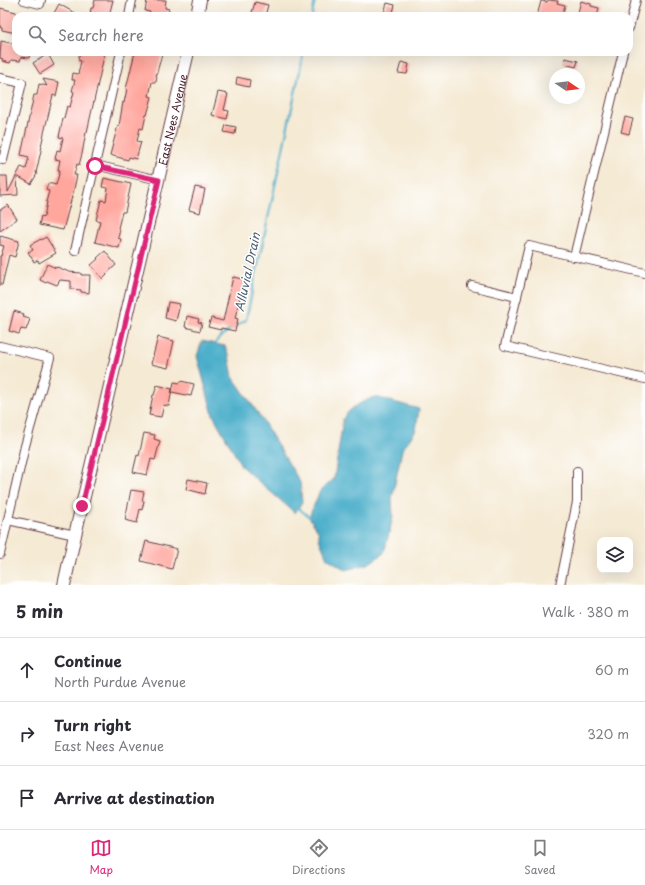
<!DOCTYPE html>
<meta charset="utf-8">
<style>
:root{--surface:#fff;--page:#f2f2f3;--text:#2b2b33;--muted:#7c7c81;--line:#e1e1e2;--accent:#db2777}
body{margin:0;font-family:"Playpen Sans",sans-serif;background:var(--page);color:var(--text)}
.controls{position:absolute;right:12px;bottom:12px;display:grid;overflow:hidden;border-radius:8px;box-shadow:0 4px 16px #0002}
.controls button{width:36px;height:36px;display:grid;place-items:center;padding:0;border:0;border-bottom:1px solid var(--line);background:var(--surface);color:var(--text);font:20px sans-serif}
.compass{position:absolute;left:549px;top:68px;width:36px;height:36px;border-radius:50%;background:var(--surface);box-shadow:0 4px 16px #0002;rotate:103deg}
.stop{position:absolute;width:12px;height:12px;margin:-9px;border:3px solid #db2777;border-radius:50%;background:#fff}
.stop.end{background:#db2777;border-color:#fff;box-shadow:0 1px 4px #0008}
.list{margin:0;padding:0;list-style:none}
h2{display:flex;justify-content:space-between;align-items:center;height:52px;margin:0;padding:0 16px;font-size:17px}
h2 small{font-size:13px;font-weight:400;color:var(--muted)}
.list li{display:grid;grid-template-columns:26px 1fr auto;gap:12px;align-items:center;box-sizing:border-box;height:64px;padding:0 16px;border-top:1px solid var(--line)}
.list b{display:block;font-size:15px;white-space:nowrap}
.list p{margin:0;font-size:13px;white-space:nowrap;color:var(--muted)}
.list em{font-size:13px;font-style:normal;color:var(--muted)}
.icon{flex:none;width:22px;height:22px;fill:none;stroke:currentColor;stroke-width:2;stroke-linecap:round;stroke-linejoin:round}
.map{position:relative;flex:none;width:645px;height:585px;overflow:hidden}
.search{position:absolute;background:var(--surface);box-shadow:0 4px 16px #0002;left:12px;right:12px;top:12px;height:44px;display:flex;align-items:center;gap:10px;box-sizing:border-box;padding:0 14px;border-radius:12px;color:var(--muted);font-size:15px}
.sheet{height:244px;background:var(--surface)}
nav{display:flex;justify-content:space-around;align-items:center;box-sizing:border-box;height:56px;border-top:1px solid var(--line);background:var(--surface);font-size:11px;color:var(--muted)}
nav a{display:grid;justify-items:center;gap:2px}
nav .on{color:var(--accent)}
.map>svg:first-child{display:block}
.water{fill:#4aadc9;stroke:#4a667a}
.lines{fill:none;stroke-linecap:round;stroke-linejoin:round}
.stream{stroke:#4aadc9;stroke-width:2}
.building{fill:#ffa69d}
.minor-casing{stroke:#643d44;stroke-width:10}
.secondary-casing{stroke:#643d44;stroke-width:14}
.minor{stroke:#fff;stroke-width:8}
.secondary{stroke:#fff;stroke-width:12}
.route{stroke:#db2777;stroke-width:5}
.labels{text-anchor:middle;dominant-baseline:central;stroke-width:3;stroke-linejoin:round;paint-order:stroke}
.street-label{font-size:11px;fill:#4a1f2b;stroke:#fff}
.water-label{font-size:12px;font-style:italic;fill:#4a5f72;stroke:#fff}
</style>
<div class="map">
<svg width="645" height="585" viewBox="0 0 645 585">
<rect width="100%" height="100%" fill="#fff"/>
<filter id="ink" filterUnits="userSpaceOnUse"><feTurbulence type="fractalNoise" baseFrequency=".025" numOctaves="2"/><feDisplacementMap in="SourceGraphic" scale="8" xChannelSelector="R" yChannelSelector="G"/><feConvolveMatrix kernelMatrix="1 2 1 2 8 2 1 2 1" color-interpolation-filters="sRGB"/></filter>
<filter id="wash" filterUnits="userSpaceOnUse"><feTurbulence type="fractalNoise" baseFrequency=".012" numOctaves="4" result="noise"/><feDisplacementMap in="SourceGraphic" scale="16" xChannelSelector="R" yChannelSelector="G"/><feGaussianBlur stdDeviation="0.9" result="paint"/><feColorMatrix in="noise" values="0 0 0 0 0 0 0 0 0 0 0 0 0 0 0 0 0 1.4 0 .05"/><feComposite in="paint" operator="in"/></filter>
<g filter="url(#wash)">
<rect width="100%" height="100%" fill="#f5ead4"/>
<g class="water">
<polygon points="202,341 225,346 229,356 233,377 262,419 300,482 302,502 295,513 242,467 213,415 197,356"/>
<path d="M374 397H376L419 409 416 430 402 450 392 498 393 517 384 553 368 564 346 570 327 558 319 539V533L309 517 320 491 334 479 343 419C350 407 362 402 374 397Z"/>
</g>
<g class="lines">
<g class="stream">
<polyline points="312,16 315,0"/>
<path d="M214 346C217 336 237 326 246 320L304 52"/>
<polyline points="296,506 309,517 312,517"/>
</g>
</g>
<g id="blocks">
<g class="building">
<polygon points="95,0 113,0 109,16 90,16 91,8 93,8"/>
<polygon points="147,0 166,0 165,8 169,9 168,16 149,16 150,12 145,11"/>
<polygon points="548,0 558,1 557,3 565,5 562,16 537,16 541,1 547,2"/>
<polygon points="581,1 591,4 591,6 599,8 597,16 577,16"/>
<polygon points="255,2 268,5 265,16 251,16"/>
<polygon points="387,3 395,5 392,16 383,16"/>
<polygon points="59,4 80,16 54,16 56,14 54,13"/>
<polygon points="0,8 16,12 16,33 2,30 2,28 0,27"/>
<polygon points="1,41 16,44 16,52 30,52 29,58 21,57 20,61 11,60 10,63 2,61 3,59 0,58"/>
<polygon points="80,52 105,52 87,132 86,132 82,154 79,165 77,164 74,175 77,175 74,189 63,230 39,225 41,216 44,217 47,202 46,202 49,191 46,190 48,183 56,185 60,170 58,170 60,160 55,159 57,150 60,151 63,138 59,137 63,118 64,118 67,106 70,107 74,92 72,91 75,80 72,80 73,73 78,74 81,61 78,60"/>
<polygon points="135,52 155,52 162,54 156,76 157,76 156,82 152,82 149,96 152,97 147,115 146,115 143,129 140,128 137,141 141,142 136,159 129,157 128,160 110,155 118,125 119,126 123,102 124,103 127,89 126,89"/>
<polygon points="48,54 54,65 40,74 33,63"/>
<polygon points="565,58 578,61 576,67 564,64"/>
<polygon points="401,62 409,64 407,74 398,73"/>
<polygon points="237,77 250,80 249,87 236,84"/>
<polygon points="43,79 59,82 56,96 53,95 41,146 42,146 36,173 37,174 31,184 17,176 18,195 0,196 0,176 7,176 8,192 21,167 26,169 29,157 21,155 34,95 37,95 39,84 47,86"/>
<polygon points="218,92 228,94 224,110 229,111 227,119 212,115"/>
<polygon points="625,117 633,119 629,134 621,132"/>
<polygon points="226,125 236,127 235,134 224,132"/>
<polygon points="104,178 131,184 125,212 122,212 118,228 120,229 118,238 121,239 119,248 95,242 100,221 96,220 101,200 106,201 108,188 102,187"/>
<polygon points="195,187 205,189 200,213 189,210"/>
<polygon points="8,205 17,219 0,231 0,210"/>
<polygon points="0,236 19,241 15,257 9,255 2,285 0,285 0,256 1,256 4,246 0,245"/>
<polygon points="46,237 56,253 39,263 38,260 34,262 28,252 33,250 30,245 41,239 41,240"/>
<polygon points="105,251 116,265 106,274 107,275 103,279 91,265 98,259 97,258"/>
<polygon points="47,264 56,268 57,267 69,272 81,273 81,275 90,275 89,293 81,292 81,290 71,289 71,281 60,280 57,285 47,281 46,283 40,280"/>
<polygon points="233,277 247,280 244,294 241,293 235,318 238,319 235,331 221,328 221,330 208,327 211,318 223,321"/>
<polygon points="168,302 180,304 176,321 165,318"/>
<polygon points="14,311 24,314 23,317 30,319 26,330 21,329 19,334 9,331"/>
<polygon points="187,316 199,319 198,322 202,323 200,331 185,327"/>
<polygon points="158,337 174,341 168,368 151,364"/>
<polygon points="181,381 194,384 191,396 172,392 174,382 180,383"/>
<polygon points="157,385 172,389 169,406 164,405 161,417 149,415 153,395 154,395"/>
<polygon points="144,433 155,435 154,439 160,441 155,460 151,459 147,475 133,472 137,455 139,456"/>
<polygon points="188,479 207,483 205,494 186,489"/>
<polygon points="131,490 144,492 142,501 144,501 142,510 140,509 137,523 125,520"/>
<polygon points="146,541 177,549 172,569 141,561"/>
</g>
</g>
</g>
<g filter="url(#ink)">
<use href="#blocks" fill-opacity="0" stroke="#643d44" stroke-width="1"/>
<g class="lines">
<defs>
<g id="minor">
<polyline points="24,0 40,4 41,0"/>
<polyline points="129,16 132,0"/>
<polyline points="629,28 636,0"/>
<polyline points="0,78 22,83 3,160 0,159"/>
<polyline points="95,165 159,180"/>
<polyline points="75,251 121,52"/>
<polyline points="574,257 623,52"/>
<polyline points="645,273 529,246 505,346 645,379"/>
<polyline points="472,286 517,297"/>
<polyline points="0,346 50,358 25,446 0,554"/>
<polyline points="8,520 75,535"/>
<polyline points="560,585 577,502 577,471"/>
</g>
<g id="secondary">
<polyline points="197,16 200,0"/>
<path id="s1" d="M64 585 75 535 188 52"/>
</g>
</defs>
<use href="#minor" class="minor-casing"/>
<use href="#secondary" class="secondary-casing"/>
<use href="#minor" class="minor"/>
<use href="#secondary" class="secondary"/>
</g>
</g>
<g class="lines" filter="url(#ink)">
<polyline class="route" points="82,506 159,180 95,166"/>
</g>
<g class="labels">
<g class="street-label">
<text stroke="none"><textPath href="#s1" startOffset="478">East Nees Avenue</textPath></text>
</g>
<g class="water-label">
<text transform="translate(247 272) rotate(-78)">Alluvial Drain</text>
</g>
</g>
</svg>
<div class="controls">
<button><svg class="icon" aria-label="layers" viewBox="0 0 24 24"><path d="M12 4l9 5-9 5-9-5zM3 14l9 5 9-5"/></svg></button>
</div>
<svg class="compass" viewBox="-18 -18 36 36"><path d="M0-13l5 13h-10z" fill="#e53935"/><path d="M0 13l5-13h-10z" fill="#7c7c81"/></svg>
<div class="stop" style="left:95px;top:166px"></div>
<div class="stop end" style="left:82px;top:506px"></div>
<div class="search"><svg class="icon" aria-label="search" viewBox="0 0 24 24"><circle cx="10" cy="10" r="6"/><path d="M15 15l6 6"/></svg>Search here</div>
</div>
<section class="sheet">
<h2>5 min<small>Walk · 380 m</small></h2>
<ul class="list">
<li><svg class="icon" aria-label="ahead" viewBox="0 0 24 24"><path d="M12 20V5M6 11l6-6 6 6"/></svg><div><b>Continue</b><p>North Purdue Avenue</p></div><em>60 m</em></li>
<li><svg class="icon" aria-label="right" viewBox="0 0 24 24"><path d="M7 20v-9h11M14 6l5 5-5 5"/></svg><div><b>Turn right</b><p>East Nees Avenue</p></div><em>320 m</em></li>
<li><svg class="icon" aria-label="arrive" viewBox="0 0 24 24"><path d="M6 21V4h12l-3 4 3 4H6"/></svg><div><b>Arrive at destination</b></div></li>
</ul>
</section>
<nav>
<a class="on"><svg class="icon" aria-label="map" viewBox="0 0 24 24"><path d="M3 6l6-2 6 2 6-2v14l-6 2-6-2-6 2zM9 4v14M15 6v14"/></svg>Map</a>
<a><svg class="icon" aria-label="directions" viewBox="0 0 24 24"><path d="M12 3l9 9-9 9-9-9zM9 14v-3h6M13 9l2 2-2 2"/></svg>Directions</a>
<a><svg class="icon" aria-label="saved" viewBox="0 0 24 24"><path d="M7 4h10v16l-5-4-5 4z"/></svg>Saved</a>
</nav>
